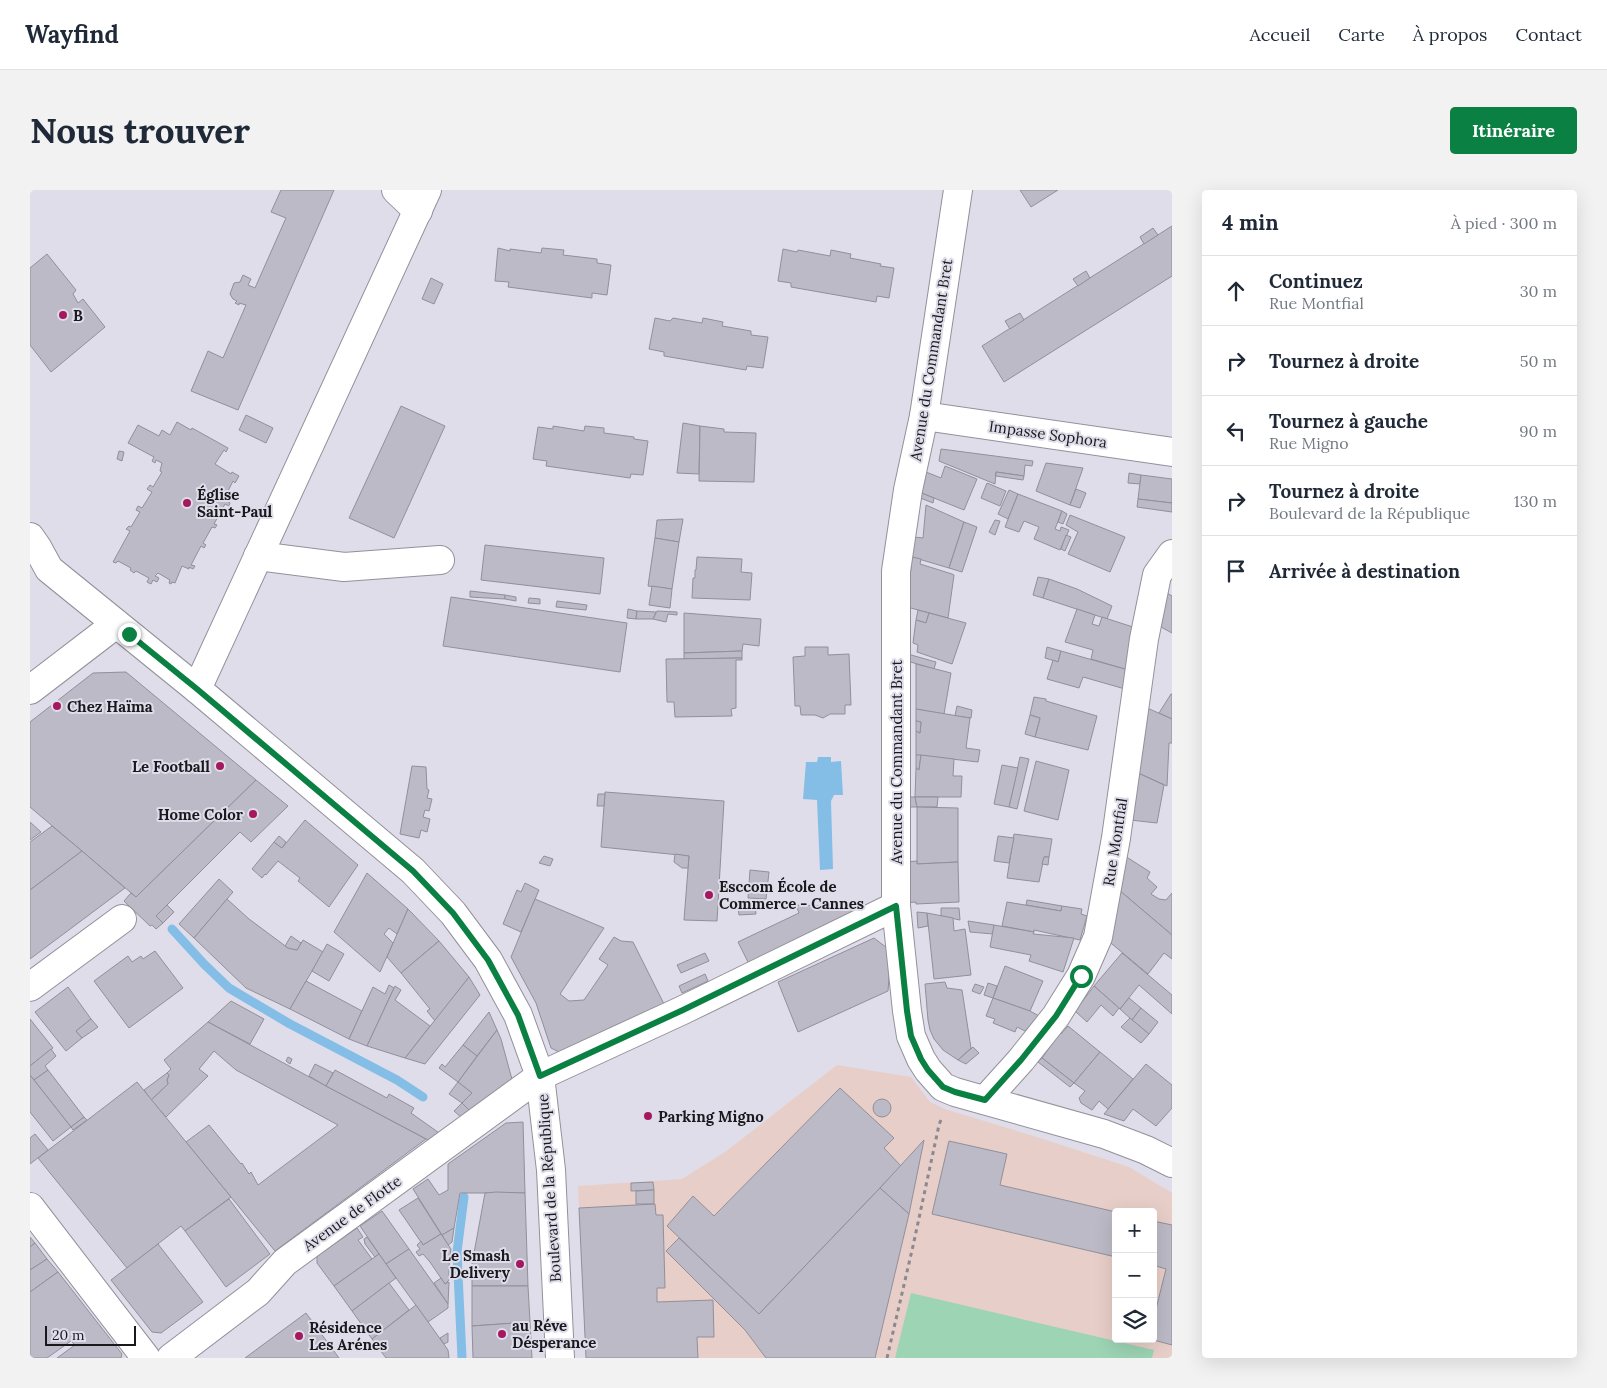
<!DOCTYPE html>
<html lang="fr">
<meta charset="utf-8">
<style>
:root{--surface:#fff;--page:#f2f2f3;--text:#1f2937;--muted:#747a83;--line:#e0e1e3;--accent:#0b8043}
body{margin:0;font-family:Lora,serif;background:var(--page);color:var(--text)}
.controls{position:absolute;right:15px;bottom:15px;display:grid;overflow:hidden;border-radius:5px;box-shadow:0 5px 20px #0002}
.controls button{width:45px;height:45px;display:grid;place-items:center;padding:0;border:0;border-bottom:1px solid var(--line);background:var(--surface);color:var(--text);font:25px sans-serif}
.scale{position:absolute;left:15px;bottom:12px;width:91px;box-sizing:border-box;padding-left:5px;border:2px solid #19191d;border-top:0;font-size:14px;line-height:18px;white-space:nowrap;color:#19191d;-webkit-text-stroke:4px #dfdde9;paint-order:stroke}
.stop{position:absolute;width:15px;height:15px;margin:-11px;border:4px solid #0b8043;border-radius:50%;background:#fff}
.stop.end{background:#0b8043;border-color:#fff;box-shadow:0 1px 5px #0008}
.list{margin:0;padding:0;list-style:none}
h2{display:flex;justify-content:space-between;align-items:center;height:65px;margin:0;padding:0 20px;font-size:21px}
h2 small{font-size:16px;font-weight:400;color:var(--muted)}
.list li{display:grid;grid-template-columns:32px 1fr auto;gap:15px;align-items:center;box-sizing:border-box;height:70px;padding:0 20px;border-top:1px solid var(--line)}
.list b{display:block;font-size:19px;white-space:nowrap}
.list p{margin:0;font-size:16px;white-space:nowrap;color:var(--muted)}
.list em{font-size:16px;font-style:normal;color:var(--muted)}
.icon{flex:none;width:28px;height:28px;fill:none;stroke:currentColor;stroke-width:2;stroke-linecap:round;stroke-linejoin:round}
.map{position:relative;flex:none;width:1142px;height:1168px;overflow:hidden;border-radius:5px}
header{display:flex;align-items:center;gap:30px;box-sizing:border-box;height:70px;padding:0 25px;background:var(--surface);border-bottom:1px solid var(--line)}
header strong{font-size:24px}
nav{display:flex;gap:28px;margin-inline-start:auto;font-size:18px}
.intro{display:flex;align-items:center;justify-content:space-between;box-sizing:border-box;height:120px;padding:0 30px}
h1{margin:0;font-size:35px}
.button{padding:12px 22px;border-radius:5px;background:var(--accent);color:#fff;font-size:18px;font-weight:700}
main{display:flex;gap:30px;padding:0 30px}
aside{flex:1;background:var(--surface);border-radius:5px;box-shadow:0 5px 20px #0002}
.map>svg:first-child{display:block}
.education{fill:#e8cec8;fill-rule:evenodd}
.green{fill:#9cd4b4}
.water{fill:#84bee7}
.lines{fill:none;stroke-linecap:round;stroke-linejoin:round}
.stream{stroke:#84bee7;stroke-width:9}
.building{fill:#bcbac6;stroke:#918f9a}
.minor-casing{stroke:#92919b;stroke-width:30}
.path{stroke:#8a8991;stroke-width:3;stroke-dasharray:4 4;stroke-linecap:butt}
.minor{stroke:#fff;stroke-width:28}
.route{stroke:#0b8043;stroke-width:6}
.poi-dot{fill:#a4185f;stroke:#dfdde9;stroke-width:2}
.labels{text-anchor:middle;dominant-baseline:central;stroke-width:4;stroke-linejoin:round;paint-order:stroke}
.poi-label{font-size:15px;font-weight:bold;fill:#19191d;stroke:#dfdde9;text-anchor:start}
.street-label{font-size:15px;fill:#19191d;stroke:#dfdde9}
</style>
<header>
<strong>Wayfind</strong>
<nav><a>Accueil</a><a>Carte</a><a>À propos</a><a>Contact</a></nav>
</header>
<div class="intro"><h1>Nous trouver</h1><a class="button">Itinéraire</a></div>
<main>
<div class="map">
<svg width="1142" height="1168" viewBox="0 0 1142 1168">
<rect width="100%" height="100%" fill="#dfdde9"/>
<path class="education" d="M807 875 881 887 900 912 915 919 1010 948 1099 977 1142 1003V1168H556L548 996 652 989 695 962ZM1086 1022H1123V1149H1086Z"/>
<polygon class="green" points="881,1103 1124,1160 1122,1168 865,1168"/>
<polygon class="water" points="788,567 801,567 801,572 811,571 813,605 804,605 801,611 803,679 790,680 787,610 773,609 776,572 787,572"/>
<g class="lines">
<g class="stream">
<polyline points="142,739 174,774 199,798 260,834 367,890 393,907"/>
<polyline points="432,1168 427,1062 434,1007"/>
</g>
</g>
<g class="building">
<polygon points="251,0 304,0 208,220 161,201 178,161 193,168 216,115 209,113 209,115 205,113 207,111 203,109 200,104 204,93 210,92 213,85 221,89 218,95 225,98 256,28 241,22"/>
<polygon points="990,0 1028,0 1001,17"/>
<polygon points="1142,36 1142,86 974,192 952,156"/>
<polygon points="1123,38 1128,45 1114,54 1110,47"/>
<polygon points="468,58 480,61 480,59 511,63 512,58 534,60 533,65 567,69 567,73 581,75 577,105 562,103 562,108 478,97 479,92 465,91"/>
<polygon points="753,59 767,62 768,60 800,66 801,60 821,64 820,68 851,74 850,76 864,78 859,108 847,106 846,112 761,97 761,93 748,91"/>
<polygon points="17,64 46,100 43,104 48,113 53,109 75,137 21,182 0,155 0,78"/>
<polygon points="1056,81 1060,88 1048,96 1043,89"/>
<polygon points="401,88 413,94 404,114 392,109"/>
<polygon points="990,123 994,130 980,139 975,131"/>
<polygon points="625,128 640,131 643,128 672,133 673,128 693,132 692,136 721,141 721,145 738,147 733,178 717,176 716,180 634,166 634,162 619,159"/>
<polygon points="371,216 415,236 364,348 319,328"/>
<polygon points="216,225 243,238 236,253 209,240"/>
<polygon points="147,232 161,240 162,238 198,258 196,262 194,260 185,274 201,284 202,282 209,286 205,293 203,291 194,309 200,313 199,316 195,314 184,334 187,335 185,338 182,337 173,353 176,355 174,358 171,356 161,375 165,376 163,379 159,377 159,379 152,376 145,393 142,392 141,394 139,393 140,390 128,383 125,386 129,388 127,392 123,390 121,394 117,392 119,388 106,381 104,383 100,380 101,378 88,371 86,373 83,372 100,341 96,339 99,336 101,337 110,322 106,320 108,316 112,318 122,302 117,299 120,295 123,297 132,282 130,281 132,273 126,270 125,273 122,271 124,267 98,253 108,235 129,246 132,240 140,245"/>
<polygon points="653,233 670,236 669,284 647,283"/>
<polygon points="523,236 554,241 555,236 574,238 574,243 604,247 604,249 618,251 613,285 601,284 600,288 516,276 517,271 503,269 508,237 523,239"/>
<polygon points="670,236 694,239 694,242 726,243 724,292 669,291"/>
<polygon points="911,259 1003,271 1002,276 995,275 994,286 966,282 965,294 909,271"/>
<polygon points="89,261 94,262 92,271 87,269"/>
<polygon points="1016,273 1053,278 1040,315 1006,301"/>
<polygon points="915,276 947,289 934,320 889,302 891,280 911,288"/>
<polygon points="966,282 994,286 993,290 966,286"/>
<polygon points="1099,283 1111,285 1110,294 1098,293"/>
<polygon points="1111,285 1142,289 1142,313 1108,309"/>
<polygon points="957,293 976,301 970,316 951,308"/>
<polygon points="1046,299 1056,303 1050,318 1040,315"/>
<polygon points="979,300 988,304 978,329 968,324"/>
<polygon points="889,302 904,308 903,313 888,307"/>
<polygon points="988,304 1032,321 1025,339 1030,341 1031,337 1039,340 1030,360 1004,349 1009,337 994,331 989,342 975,337"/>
<polygon points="1108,309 1142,313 1142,322 1107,317"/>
<polygon points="896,315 934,332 919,378 882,367 884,347 893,348"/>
<polygon points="1032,321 1037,324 1033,334 1028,332"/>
<polygon points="1040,325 1095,347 1080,382 1038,364 1048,342 1036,335"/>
<polygon points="653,329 649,352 625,348 627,330"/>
<polygon points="965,330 970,331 965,345 959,342"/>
<polygon points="934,332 947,337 932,382 919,378"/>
<polygon points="1036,345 1041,347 1035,361 1031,359"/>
<polygon points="625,348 649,352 642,399 618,396"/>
<polygon points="455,355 574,368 570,404 451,390"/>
<polygon points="667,367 712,369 711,382 722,383 720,410 662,408 663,388 665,388 665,380 666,380"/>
<polygon points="882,367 891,369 890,374 922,384 924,385 918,428 877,417"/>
<polygon points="1008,387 1019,389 1013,408 1003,405"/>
<polygon points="1019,389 1047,399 1082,416 1077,429 1013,408"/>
<polygon points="622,396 642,399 640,418 619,415"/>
<polygon points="440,401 475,405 475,409 440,407"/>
<polygon points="1137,403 1142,406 1142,443 1131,437"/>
<polygon points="475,405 486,407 486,411 475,409"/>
<polygon points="421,407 597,433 590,482 413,456"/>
<polygon points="499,408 510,409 510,414 498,413"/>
<polygon points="527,411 557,415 556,420 526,417"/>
<polygon points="598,419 607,421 606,429 597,428"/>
<polygon points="1047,419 1065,425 1062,434 1069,436 1072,427 1106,438 1098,480 1061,469 1063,460 1035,452"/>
<polygon points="888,420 899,423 896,433 886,430"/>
<polygon points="607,421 626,422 623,429 606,429"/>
<polygon points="627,421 647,422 647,425 638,424 636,432 623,429"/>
<polygon points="654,423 731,429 729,456 713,454 712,461 654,463"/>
<polygon points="899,423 936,433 922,474 887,462 888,455 883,453 886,430 896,433"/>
<polygon points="775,457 798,457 798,465 819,464 821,515 815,515 815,524 800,524 793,528 785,525 771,525 770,516 765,516 763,467 775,466"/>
<polygon points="1017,457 1031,461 1028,472 1015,468"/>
<polygon points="712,461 712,468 654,469 654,463"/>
<polygon points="1031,461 1098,480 1095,499 1053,487 1049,498 1017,489 1023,470 1028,472"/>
<polygon points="874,463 906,472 904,479 874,470"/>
<polygon points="712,468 712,470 706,470 706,518 701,519 702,526 645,527 644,512 637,512 636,469"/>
<polygon points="886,474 921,483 914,524 886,519"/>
<polygon points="96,482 226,590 106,707 0,617 0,532 63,483"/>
<polygon points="1141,504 1142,504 1142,529 1129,523"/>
<polygon points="1004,507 1016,509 1016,511 1067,526 1058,560 1005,547 1010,528 1000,525"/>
<polygon points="927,516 942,520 941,528 925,526"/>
<polygon points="1115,517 1142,529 1142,553 1139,553 1137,596 1106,582"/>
<polygon points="886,519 940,528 936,558 950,560 948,572 886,565 886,541 890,543 891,532 886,531"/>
<polygon points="1000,525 1010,528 1005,547 995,544"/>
<polygon points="886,531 891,532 890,543 886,541"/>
<polygon points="886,565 891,565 889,580 886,578"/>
<polygon points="891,565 924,569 923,586 932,586 931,607 885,607 886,578 889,580"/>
<polygon points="990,567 999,569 987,619 979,617"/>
<polygon points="1006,571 1039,580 1028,630 994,621"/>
<polygon points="972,575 988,578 979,617 964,614"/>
<polygon points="382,576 396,577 397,599 399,600 397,608 402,609 399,621 395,620 393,627 400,629 397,642 391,640 389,648 370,644"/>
<polygon points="1106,582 1134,595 1127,633 1100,630"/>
<polygon points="226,590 258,616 221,652 210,642 126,726 133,733 126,739 122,735 120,736 94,711 101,703 106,707"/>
<polygon points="575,602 694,611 687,731 654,730 659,666 571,657"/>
<polygon points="568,604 575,604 574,616 567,616"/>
<polygon points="874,607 885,607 887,617 874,617"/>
<polygon points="885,607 908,607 907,617 887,617"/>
<polygon points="887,617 928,618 928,672 887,674"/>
<polygon points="275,630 328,675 299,717 268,691 270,688 248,671 236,685 235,684 232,688 222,679 244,652 252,658"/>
<polygon points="0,632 11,642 0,650"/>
<polygon points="22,636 52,661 0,700 0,652"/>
<polygon points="984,644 1022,649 1019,667 1014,667 1009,692 977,688"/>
<polygon points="249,646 256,652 252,658 244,652"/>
<polygon points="968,646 984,648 979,673 964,671"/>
<polygon points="52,661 95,698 0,769 0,700"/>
<polygon points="645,664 659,666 658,678 652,678 644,672"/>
<polygon points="514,666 523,669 520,676 509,673"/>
<polygon points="1095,666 1120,682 1117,688 1127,697 1121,704 1129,709 1136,710 1142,703 1142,745 1089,700"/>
<polygon points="1014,667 1019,667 1018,675 1012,674"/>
<polygon points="887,671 887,674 928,672 929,712 886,714 886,712 875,713 875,672"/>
<polygon points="720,680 739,682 736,709 718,708"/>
<polygon points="337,683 378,719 367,744 359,738 354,744 363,753 350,782 304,742"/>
<polygon points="189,689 203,702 164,748 149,734"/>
<polygon points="495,693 509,700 491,742 473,734 487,700 491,702"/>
<polygon points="1089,700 1142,745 1142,769 1134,763 1118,784 1076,749"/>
<polygon points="197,709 219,729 258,758 267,760 273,750 293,762 260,819 216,798 164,748"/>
<polygon points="505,709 574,738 530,804 539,811 554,810 578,775 569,769 584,747 591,751 603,752 634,814 529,862 521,858 506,813 481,767"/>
<polygon points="997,710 1032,716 1031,721 996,715"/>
<polygon points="977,712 1031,721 1032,716 1052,719 1051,724 1057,726 1050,750 1004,740 1004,742 972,736"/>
<polygon points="137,715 144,722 133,733 126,726"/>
<polygon points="766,715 822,717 825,724 719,774 708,752 769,723"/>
<polygon points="725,716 726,724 709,725 708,717"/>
<polygon points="911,718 929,718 930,730 911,726"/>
<polygon points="378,719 409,751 371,783 357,767"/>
<polygon points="887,722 897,723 898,736 888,738"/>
<polygon points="897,723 923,728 924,741 935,739 941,785 904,789"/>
<polygon points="938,731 964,735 963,744 940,742"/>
<polygon points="964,735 1004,742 1003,744 1044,748 1033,782 999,771 1001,765 960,757"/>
<polygon points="261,746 271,753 267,760 258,758 255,756"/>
<polygon points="844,748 861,761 858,801 768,842 748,792"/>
<polygon points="409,751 439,787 405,831 397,821 400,819 371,783"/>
<polygon points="297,754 314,764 299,791 282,781"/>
<polygon points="125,761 153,798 99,838 64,791 98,766 102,772 111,766 113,769"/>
<polygon points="675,763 679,771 651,783 647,775"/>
<polygon points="1092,763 1142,805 1142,824 1109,795 1090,819 1064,796"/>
<polygon points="975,776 1013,791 1000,821 963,808"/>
<polygon points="675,784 678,791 652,803 649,796"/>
<polygon points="439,787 450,805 395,874 375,868"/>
<polygon points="276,791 332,821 319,849 260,819"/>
<polygon points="915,792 917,798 932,800 941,858 928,870 913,860 904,849 900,840 898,830 895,794"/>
<polygon points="958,793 967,796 963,808 954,805"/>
<polygon points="945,794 954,797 950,804 942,801"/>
<polygon points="359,795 364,798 337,856 319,849 343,797 355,804"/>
<polygon points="365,796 371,800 365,810 400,836 375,868 337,856"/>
<polygon points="1064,796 1089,818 1083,826 1071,815 1057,832 1045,821"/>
<polygon points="38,797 61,829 46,841 52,848 36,861 5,822"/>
<polygon points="963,808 1000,821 1009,826 995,841 987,837 985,842 963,833 965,829 956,826"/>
<polygon points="1099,808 1111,818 1102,830 1090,819"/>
<polygon points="201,811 234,829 220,854 178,832"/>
<polygon points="1111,818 1128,832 1119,844 1102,830"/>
<polygon points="459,822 467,840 447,866 433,855"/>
<polygon points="1100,828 1119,844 1111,853 1091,837"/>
<polygon points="0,829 23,858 0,876"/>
<polygon points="61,829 68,837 52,848 46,841"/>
<polygon points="178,832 296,896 396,949 245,1061 156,952 179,935 211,974 212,973 219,984 221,982 228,995 308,935 206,880 184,861 169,879 178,886 136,927 121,910 138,894 137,890 139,885 137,883 141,879 134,870"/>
<polygon points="1038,836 1070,862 1044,893 1012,868 1022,854 1019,853 1028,841 1031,844"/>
<polygon points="467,840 471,849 483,893 442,923 432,913 442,903 428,892"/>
<polygon points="433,855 447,866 428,892 409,878 412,874 415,877"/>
<polygon points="943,857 949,863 936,874 928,870"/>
<polygon points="21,859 26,866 15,876 18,880 4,890 0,885 0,876"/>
<polygon points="1070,862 1103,889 1078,919 1069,911 1062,920 1051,913 1049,908 1055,901 1044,893"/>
<polygon points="258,867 262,869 260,874 256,871"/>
<polygon points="1012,868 1044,893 1040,897 1008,872"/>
<polygon points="285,874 303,883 296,896 279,886"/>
<polygon points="1116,874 1142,895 1142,918 1126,936 1103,919 1094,931 1074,924"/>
<polygon points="18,880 54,927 41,937 4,890"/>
<polygon points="305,880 357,908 359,904 384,918 381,923 412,945 402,952 296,896"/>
<polygon points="137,883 139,885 137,890 138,894 121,910 114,900"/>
<polygon points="0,885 41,937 23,951 0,922"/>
<polygon points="107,892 201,1007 155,1041 151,1036 97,1078 8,968"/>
<polygon points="428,892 442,903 432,913 419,904"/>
<polygon points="810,898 864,948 854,958 871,976 729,1124 637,1036 663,1006 684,1026"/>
<circle cx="852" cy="918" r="9"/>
<polygon points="432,913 442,923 433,929 424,921"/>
<polygon points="54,927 57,930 43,940 41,937"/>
<polygon points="493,932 495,1003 430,1003 424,1038 412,1045 383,999 398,989 409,1005 418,1000 418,974 476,933"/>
<polygon points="5,944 18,960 0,974 0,948"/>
<polygon points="894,950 879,1024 850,998"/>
<polygon points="919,951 977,964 970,995 1086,1022 1086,1067 902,1024"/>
<polygon points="623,992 624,1000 601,1001 601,993"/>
<polygon points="850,998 879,1024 845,1168 736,1168 715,1140 636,1061 649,1048 729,1124"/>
<polygon points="624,1000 624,1014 606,1014 606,1001"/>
<polygon points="466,1002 495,1003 498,1096 442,1096 442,1074 455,1003"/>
<polygon points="388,1008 411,1044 393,1055 369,1020"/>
<polygon points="199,1009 240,1064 196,1097 155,1041"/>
<polygon points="625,1014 626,1025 633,1025 635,1098 627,1098 627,1112 683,1110 684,1147 667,1147 668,1168 556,1168 549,1018"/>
<polygon points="352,1021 379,1059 356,1074 330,1036"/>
<polygon points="1123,1031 1142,1035 1142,1155 1120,1149 1123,1149 1123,1131 1136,1079 1123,1075"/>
<polygon points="327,1038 333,1047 328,1050 342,1069 304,1096 287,1073 287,1066"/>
<polygon points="424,1038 422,1052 418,1055 412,1045"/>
<polygon points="411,1044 421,1059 419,1076 419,1090 415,1094 400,1072 393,1064 389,1066 386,1062 390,1059 387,1055 391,1051 393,1055"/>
<polygon points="0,1047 5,1053 0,1057"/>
<polygon points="337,1047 349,1064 345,1067 335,1054 334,1049"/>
<polygon points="5,1053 17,1069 0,1080 0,1057"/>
<polygon points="128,1054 173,1112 131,1143 122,1142 81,1090"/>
<polygon points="379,1059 418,1114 418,1118 398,1132 356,1074"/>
<polygon points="349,1064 366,1088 322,1121 304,1096"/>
<polygon points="17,1069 28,1082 0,1102 0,1080"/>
<polygon points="28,1082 92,1164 91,1168 27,1168 45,1155 41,1151 17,1168 0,1168 0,1102"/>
<polygon points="411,1088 415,1094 419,1092 418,1114 404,1093"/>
<polygon points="359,1093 379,1120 342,1149 322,1121"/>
<polygon points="442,1096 498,1096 500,1132 442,1136"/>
<polygon points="386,1115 418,1160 419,1168 356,1168 342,1149"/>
<polygon points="276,1123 309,1168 215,1168"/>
<polygon points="500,1132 502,1168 443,1168 442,1136"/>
<polygon points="418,1143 418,1152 414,1154 410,1148"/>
</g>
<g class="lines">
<defs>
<g id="minor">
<polyline points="366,0 388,21"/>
<polyline points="928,0 894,226 878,300 866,381 866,716 877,821 881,846 891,869 898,880 913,897 925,902 1074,944 1116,960 1142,973"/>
<polyline points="894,226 1142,262"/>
<polyline points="0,347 7,357 19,379 167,499 383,681 423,723 458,770 488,825 510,886 521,980 530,1168"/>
<polyline points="228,366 314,377 410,370"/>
<polyline points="167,499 397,0"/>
<polyline points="0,500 86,434"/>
<polyline points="0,797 92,729"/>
<polyline points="955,910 991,870 1026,826 1051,786 1068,747 1086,648 1114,449 1127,385 1142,364"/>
<polyline points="0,1017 116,1168"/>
<polyline points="141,1168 228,1102 255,1072 510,886 653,820 866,716"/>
</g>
</defs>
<use href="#minor" class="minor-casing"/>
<polyline class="path" points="857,1168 883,1056 909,935 912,927"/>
<use href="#minor" class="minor"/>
</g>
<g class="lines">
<polyline class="route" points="99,444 167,499 383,681 423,723 458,770 488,825 510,886 653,820 866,716 877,821 881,846 891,869 898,880 913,897 925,902 955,910 991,870 1026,826 1051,786"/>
</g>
<g class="poi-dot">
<circle cx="33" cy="125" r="5"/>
<circle cx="157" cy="313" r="5"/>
<circle cx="27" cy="516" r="5"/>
<circle cx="190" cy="576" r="5"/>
<circle cx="223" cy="624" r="5"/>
<circle cx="679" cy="705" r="5"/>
<circle cx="618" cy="926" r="5"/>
<circle cx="490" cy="1074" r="5"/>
<circle cx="472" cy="1144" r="5"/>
<circle cx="269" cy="1146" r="5"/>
</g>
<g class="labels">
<g class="poi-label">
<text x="43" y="125">B</text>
<text x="167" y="304">Église<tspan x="167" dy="17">Saint-Paul</tspan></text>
<text x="37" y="516">Chez Haïma</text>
<text x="180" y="576" text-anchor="end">Le Football</text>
<text x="213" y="624" text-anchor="end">Home Color</text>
<text x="689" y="696">Esccom École de<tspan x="689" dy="17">Commerce - Cannes</tspan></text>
<text x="628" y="926">Parking Migno</text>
<text x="480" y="1065" text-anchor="end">Le Smash<tspan x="480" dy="17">Delivery</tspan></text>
<text x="482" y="1135">au Réve<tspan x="482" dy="17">Désperance</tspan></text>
<text x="279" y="1137">Résidence<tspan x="279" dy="17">Les Arénes</tspan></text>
</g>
<g class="street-label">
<text transform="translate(901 170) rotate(-81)">Avenue du Commandant Bret</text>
<text transform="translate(1018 244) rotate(8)">Impasse Sophora</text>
<text transform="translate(866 572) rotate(-90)">Avenue du Commandant Bret</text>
<text transform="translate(1085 652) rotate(-81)">Rue Montfial</text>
<text transform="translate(519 998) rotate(-94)">Boulevard de la République</text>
<text transform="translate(322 1023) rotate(-36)">Avenue de Flotte</text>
</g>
</g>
</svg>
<div class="controls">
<button>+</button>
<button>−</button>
<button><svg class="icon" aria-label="layers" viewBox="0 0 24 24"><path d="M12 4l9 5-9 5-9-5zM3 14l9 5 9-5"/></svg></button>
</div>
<div class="scale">20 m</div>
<div class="stop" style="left:1051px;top:786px"></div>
<div class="stop end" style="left:99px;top:444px"></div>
</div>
<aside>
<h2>4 min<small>À pied · 300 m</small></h2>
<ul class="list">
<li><svg class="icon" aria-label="ahead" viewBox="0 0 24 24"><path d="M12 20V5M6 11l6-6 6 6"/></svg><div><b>Continuez</b><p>Rue Montfial</p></div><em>30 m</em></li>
<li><svg class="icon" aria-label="right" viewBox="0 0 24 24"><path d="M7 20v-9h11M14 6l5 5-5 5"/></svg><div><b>Tournez à droite</b></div><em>50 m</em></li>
<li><svg class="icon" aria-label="left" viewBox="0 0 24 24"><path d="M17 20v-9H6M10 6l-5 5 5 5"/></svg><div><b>Tournez à gauche</b><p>Rue Migno</p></div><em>90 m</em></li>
<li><svg class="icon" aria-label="right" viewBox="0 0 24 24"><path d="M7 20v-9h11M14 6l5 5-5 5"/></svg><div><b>Tournez à droite</b><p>Boulevard de la République</p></div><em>130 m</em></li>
<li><svg class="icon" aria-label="arrive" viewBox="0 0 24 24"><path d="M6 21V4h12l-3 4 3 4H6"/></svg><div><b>Arrivée à destination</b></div></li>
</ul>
</aside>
</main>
